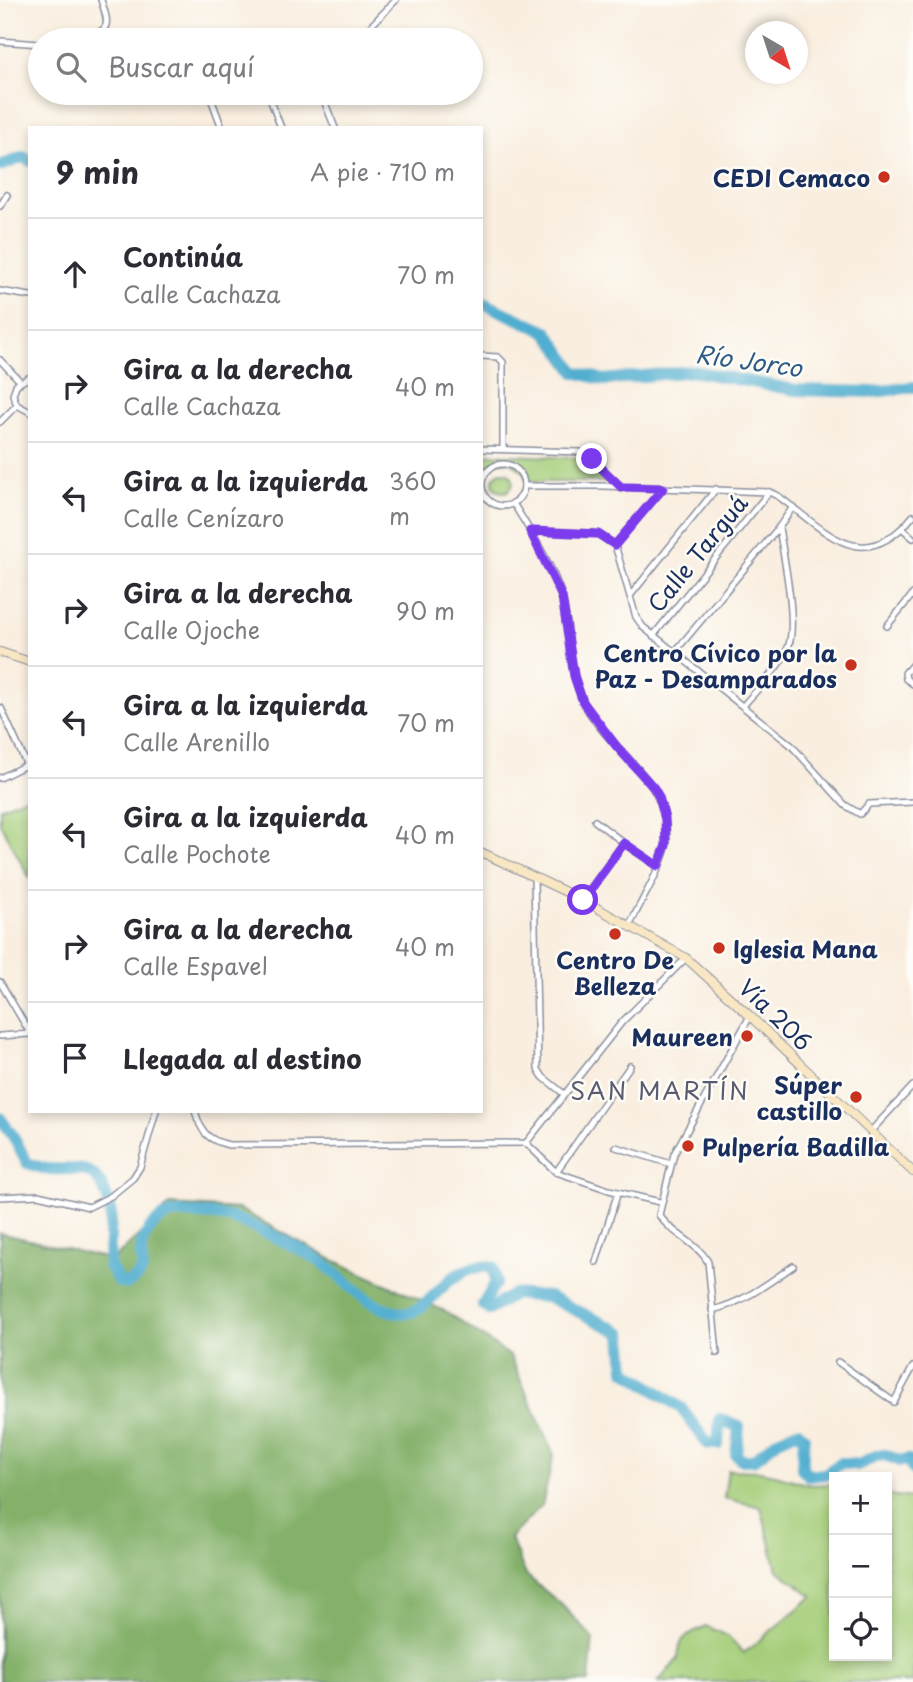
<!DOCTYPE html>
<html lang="es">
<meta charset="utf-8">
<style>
:root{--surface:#fff;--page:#f7f7f7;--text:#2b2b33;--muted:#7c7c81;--line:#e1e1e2}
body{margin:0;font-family:"Playpen Sans",sans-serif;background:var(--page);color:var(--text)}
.controls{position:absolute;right:21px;bottom:21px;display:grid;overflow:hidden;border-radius:0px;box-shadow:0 4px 10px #0003}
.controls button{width:63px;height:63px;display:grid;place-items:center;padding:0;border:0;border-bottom:2px solid var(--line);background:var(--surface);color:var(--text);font:35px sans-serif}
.compass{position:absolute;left:745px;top:21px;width:63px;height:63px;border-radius:50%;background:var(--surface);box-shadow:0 4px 10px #0003;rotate:141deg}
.stop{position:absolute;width:21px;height:21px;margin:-16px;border:5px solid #7c3aed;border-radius:50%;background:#fff}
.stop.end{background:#7c3aed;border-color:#fff;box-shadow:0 2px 7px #0008}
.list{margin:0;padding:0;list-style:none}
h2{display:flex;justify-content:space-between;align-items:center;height:91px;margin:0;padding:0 28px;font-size:30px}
h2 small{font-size:23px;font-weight:400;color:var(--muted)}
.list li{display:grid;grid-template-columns:46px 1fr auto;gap:21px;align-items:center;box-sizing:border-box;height:112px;padding:0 28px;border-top:2px solid var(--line)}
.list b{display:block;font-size:26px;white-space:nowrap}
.list p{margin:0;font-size:23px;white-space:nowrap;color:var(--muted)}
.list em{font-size:23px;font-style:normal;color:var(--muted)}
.icon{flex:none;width:38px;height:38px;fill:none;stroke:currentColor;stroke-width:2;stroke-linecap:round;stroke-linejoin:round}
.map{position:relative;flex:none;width:913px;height:1682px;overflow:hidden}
.search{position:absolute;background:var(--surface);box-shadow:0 4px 10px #0003;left:28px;top:28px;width:455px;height:77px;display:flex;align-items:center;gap:18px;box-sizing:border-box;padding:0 24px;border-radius:38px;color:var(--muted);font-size:26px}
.panel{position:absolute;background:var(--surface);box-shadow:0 4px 10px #0003;left:28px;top:126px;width:455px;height:987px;border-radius:0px}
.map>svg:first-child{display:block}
.green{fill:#a6ce7a;stroke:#607e6c;stroke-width:2}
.forest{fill:#84b16a;stroke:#507064;stroke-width:2}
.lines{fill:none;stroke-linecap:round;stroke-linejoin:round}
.river{stroke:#51aed0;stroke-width:12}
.minor-casing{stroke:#8a8e9e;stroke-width:8}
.secondary-casing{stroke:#8a8e9e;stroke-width:10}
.minor{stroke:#fff;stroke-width:5}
.secondary{stroke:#f9e7c3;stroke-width:8}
.route{stroke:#7c3aed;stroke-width:9}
.poi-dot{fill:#c8321e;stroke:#fdfcf7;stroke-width:2.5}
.labels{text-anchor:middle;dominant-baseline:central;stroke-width:5;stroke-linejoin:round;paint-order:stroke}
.poi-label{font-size:23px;font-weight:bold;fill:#1b2f5e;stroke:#fdfcf7;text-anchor:end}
.street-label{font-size:23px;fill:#1b2f5e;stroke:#fdfcf7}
.water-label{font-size:24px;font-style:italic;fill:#2e5b86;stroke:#fdfcf7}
.neighbourhood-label{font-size:24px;letter-spacing:2px;fill:#5b5b6f;stroke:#fdfcf7}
</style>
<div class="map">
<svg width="913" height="1682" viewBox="0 0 913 1682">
<rect width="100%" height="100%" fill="#fdfcf7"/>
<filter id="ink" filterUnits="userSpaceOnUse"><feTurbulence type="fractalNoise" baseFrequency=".0143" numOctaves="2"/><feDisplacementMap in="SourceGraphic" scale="14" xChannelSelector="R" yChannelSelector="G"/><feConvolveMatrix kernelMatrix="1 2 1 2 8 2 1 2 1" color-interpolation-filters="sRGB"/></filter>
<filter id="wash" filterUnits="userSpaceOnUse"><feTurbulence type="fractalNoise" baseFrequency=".00686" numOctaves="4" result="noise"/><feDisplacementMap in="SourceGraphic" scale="28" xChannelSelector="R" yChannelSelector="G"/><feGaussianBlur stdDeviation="1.57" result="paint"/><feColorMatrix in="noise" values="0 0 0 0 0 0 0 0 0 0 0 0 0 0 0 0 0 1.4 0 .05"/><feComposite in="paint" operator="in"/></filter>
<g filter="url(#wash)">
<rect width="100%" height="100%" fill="#f9eedf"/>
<g class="green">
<polygon points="481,454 579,458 610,482 527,482 524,472 510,461 492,463 481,474"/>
<circle cx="503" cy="482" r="10"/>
<polygon points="30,795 30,879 0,823 0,808"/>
<path d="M728 1470 761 1471 810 1485 834 1484V1656H887V1495L913 1498V1682H658L678 1659C679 1636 687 1635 706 1626L728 1636 744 1653 813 1596 777 1570 761 1507 724 1498Z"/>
</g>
<polygon class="forest" points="170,1205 239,1209 331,1259 445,1311 510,1356 554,1455 542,1505 510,1538 526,1575 561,1604 593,1638 589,1682 0,1682 0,1233 113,1260"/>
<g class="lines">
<g class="river">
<polyline points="0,166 23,157 30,161"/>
<polyline points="481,302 547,332 575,372 604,380 693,371 795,390 873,392 913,387"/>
<path d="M0 1118 13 1136 27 1163C34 1165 42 1169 49 1169 78 1171 94 1162 106 1195"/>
<path d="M108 1202 111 1210 109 1266 119 1282 127 1284C133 1280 140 1276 142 1269 143 1265 141 1259 141 1254 140 1237 155 1218 172 1214 178 1212 224 1215 231 1218 255 1226 311 1253 331 1269 352 1286 373 1311 402 1313 433 1316 443 1261 493 1267L496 1282 483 1305 489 1310 514 1294 549 1297 622 1333 625 1370 681 1408 708 1444H718L720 1419 739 1427 736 1455 742 1460H753L778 1440 798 1431 804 1438 802 1468 809 1476 825 1474 841 1463 859 1465 876 1456 885 1455 900 1461 909 1460 913 1470"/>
</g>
</g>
</g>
<g filter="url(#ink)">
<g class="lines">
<defs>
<g id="minor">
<path d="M81 40C109 29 111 29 101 0"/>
<polyline points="351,40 367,30 396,0"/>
<polyline points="0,41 40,44"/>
<path d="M136 93C157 101 171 100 192 93"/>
<polyline points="209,93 222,128"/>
<polyline points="268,93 281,128"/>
<polyline points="321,93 335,128"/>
<polyline points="0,206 7,195"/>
<polyline points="0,291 30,296"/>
<polyline points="481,356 498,357 503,362 503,449"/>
<polyline points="0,360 20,381"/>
<polyline points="30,377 16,385 13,395 17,405 30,412"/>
<polyline points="0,422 17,405"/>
<polyline points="481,449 580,452 592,459 621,487"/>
<circle cx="503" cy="485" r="21"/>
<path d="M524 486H604L769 492 778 496C826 531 862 578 913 516"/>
<path d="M513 503C530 531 554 567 562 598 571 633 568 671 584 703 605 746 658 772 665 820 666 828 668 840 666 847 659 874 641 900 630 925"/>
<polyline points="903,529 913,538"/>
<polyline points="530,531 598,534 615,545 636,617 643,627 791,745 845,805 860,814 869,804 913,802"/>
<polyline points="615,545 663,489"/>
<polyline points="630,596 716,489"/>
<polyline points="887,626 913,594"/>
<polyline points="653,636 769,492"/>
<polyline points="674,653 779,527 793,507"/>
<polyline points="913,664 905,673 906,679 913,684"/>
<path d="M743 706C758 688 777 671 787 650 799 627 783 555 779 527"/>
<polyline points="1,708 30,772"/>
<polyline points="0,778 26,765"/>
<polyline points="595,821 624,843"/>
<polyline points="534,877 538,1069 543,1077 564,1094"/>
<polyline points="583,900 624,843 658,866"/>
<polyline points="0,982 30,1033"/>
<polyline points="0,1036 30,1034"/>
<path d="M195 1111C201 1132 207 1140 229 1145L526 1143 622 1022 686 958"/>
<polyline points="870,1132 913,1086"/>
<polyline points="526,1143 556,1172 609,1190 660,1202"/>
<polyline points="616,1147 671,1164"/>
<polyline points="556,1172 630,1066"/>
<polyline points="0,1197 38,1195 89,1207 111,1196 133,1178 140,1167 156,1111"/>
<polyline points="596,1262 618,1192"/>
<path d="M712 1310C743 1303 767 1284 793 1266"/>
<path d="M717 1353 708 1262C697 1242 671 1234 659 1215L674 1154 750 1016"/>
<polyline points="838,1362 894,1402 913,1367"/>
</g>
<g id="secondary">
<polyline points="0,652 30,662"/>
<polyline points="481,852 583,900 686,958 750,1016 913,1172"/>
</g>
</defs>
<use href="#minor" class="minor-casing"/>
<use href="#secondary" class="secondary-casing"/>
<use href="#minor" class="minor"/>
<use href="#secondary" class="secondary"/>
</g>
</g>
<g class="lines" filter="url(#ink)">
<polyline class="route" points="583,900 624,843 658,866 666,845 665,819 659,797 654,788 617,747 583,702 574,676 562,597 530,531 598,534 615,545 663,488 621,487 592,459"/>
</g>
<g class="poi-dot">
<circle cx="884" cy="177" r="7"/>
<circle cx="851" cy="665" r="7"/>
<circle cx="615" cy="934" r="7"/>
<circle cx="719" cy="948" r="7"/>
<circle cx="747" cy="1036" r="7"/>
<circle cx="856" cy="1097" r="7"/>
<circle cx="688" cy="1146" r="7"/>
</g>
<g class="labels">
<g class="poi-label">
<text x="870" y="177">CEDI Cemaco</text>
<text x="837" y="652">Centro Cívico por la<tspan x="837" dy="26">Paz - Desamparados</tspan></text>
<text x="733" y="948" text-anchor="start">Iglesia Mana</text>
<text x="615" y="959" text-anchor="middle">Centro De<tspan x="615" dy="26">Belleza</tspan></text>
<text x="733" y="1036">Maureen</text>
<text x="842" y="1084">Súper<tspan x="842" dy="26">castillo</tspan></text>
<text x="702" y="1146" text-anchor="start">Pulpería Badilla</text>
</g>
<g class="street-label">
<text transform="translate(697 553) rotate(-51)">Calle Targuá</text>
<text transform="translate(776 1014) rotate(44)">Vía 206</text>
</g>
<g class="water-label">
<text transform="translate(749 360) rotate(8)">Río Jorco</text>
</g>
<g class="neighbourhood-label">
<text x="660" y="1090">SAN MARTÍN</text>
</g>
</g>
</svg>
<div class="controls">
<button>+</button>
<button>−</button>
<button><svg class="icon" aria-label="locate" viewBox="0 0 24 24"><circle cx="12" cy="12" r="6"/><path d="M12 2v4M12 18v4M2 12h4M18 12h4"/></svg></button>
</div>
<svg class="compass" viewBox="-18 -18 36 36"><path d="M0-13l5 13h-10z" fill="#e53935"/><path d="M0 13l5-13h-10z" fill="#7c7c81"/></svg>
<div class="stop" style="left:583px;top:900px"></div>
<div class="stop end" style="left:592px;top:459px"></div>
<div class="search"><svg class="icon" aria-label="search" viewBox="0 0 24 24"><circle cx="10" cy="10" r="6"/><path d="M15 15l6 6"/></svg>Buscar aquí</div>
<section class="panel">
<h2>9 min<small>A pie · 710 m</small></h2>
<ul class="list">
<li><svg class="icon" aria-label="ahead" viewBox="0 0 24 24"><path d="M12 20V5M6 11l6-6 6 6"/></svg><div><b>Continúa</b><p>Calle Cachaza</p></div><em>70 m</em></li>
<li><svg class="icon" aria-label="right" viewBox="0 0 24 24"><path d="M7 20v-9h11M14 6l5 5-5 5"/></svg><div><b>Gira a la derecha</b><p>Calle Cachaza</p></div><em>40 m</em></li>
<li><svg class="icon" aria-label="left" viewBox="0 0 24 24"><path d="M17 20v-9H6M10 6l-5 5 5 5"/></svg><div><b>Gira a la izquierda</b><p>Calle Cenízaro</p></div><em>360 m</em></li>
<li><svg class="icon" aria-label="right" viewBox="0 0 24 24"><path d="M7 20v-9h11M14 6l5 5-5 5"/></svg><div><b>Gira a la derecha</b><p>Calle Ojoche</p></div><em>90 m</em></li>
<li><svg class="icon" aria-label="left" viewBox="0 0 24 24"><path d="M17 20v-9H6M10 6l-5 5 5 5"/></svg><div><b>Gira a la izquierda</b><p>Calle Arenillo</p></div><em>70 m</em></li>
<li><svg class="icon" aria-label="left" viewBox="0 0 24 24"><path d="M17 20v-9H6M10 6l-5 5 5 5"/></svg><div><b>Gira a la izquierda</b><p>Calle Pochote</p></div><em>40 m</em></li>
<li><svg class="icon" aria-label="right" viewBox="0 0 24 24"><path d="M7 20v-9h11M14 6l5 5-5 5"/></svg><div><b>Gira a la derecha</b><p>Calle Espavel</p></div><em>40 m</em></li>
<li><svg class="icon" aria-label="arrive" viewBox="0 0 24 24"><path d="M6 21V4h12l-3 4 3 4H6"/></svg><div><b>Llegada al destino</b></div></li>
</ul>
</section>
</div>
